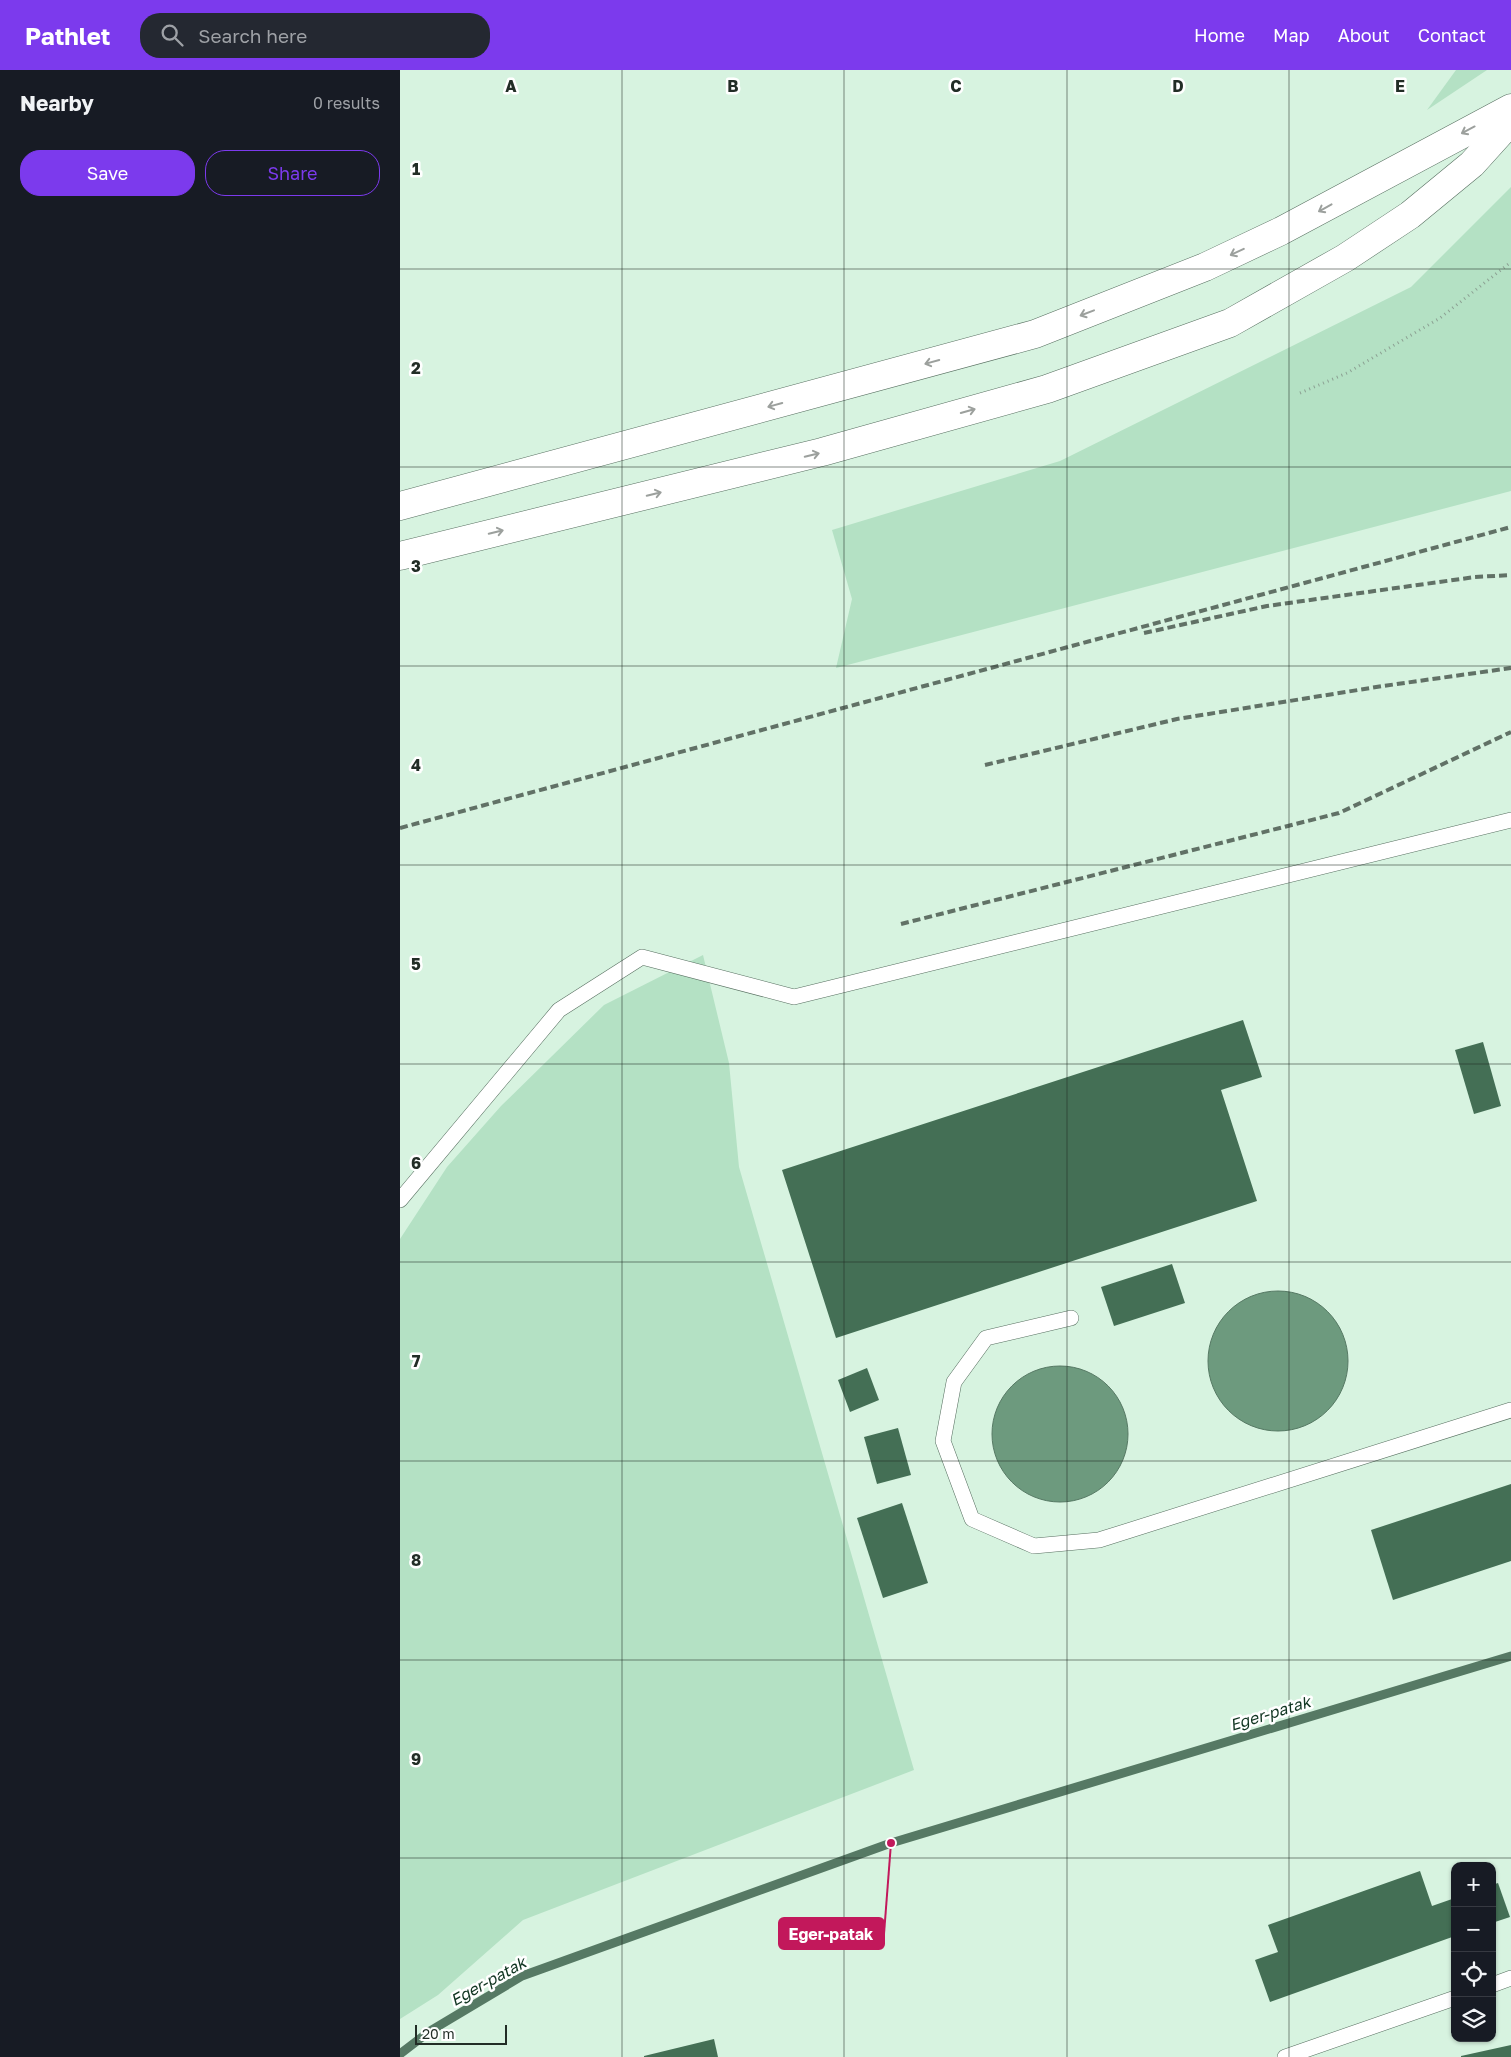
<!DOCTYPE html>
<meta charset="utf-8">
<style>
:root{--surface:#171b24;--page:#242831;--text:#f1f3f6;--muted:#9ea1a6;--line:#363941;--accent:#7c3aed}
body{margin:0;font-family:"Golos Text",sans-serif;background:var(--page);color:var(--text)}
.controls{position:absolute;right:15px;bottom:15px;display:grid;overflow:hidden;border-radius:10px;box-shadow:0 1px 4px #0004}
.controls button{width:45px;height:45px;display:grid;place-items:center;padding:0;border:0;border-bottom:1px solid var(--line);background:var(--surface);color:var(--text);font:25px sans-serif}
.scale{position:absolute;left:15px;bottom:12px;width:92px;box-sizing:border-box;padding-left:5px;border:2px solid #222d26;border-top:0;font-size:14px;line-height:18px;white-space:nowrap;color:#222d26;-webkit-text-stroke:4px #fff;paint-order:stroke}
.list{margin:0;padding:0;list-style:none}
h2{display:flex;justify-content:space-between;align-items:center;height:65px;margin:0;padding:0 20px;font-size:21px}
h2 small{font-size:16px;font-weight:400;color:var(--muted)}
.actions{display:flex;gap:10px;padding:15px 20px}
.actions a{flex:1;padding:11px 0;border:1px solid var(--accent);border-radius:20px;text-align:center;font-size:18px;color:var(--accent)}
.actions .main{background:var(--accent);color:#fff}
.icon{flex:none;width:28px;height:28px;fill:none;stroke:currentColor;stroke-width:2;stroke-linecap:round;stroke-linejoin:round}
.map{position:relative;flex:none;width:1111px;height:1987px;overflow:hidden}
header{display:flex;align-items:center;gap:30px;box-sizing:border-box;height:70px;padding:0 25px;background:var(--accent);color:#fff}
header strong{font-size:24px}
nav{display:flex;gap:28px;margin-inline-start:auto;font-size:18px}
.search{width:350px;height:45px;background:var(--page);display:flex;align-items:center;gap:12px;box-sizing:border-box;padding:0 18px;border-radius:20px;color:var(--muted);font-size:19px}
main{display:flex}
aside{flex:1;background:var(--surface)}
.map>svg:first-child{display:block}
.green{fill:#b4e1c4}
.water{fill:#6d9a7e;stroke:#567964}
.lines{fill:none;stroke-linecap:round;stroke-linejoin:round}
.stream{stroke:#567964;stroke-width:9}
.building{fill:#446f55}
.lane-casing{stroke:#576f60;stroke-width:16}
.highway-casing{stroke:#576f60;stroke-width:29}
.path{stroke:#8ca193;stroke-width:3;stroke-dasharray:1 4;stroke-linecap:butt}
.lane{stroke:#fff;stroke-width:15}
.highway{stroke:#fff;stroke-width:28}
.rail{stroke:#617166;stroke-width:4;stroke-dasharray:8 4;stroke-linecap:butt}
.oneway{stroke:#9ca09d}
.grid{fill:none;stroke:#222d26;stroke-width:1;stroke-opacity:0.55}
.labels{text-anchor:middle;dominant-baseline:central;stroke-width:5;stroke-linejoin:round;paint-order:stroke}
.water-label{font-size:16px;font-style:italic;fill:#103521;stroke:#fff}
.grid-label{font-size:16px;text-anchor:middle;font-weight:bold;fill:#222d26;stroke:#fff;stroke-width:5;stroke-linejoin:round;paint-order:stroke}
.leader{fill:none;stroke:#c2185b;stroke-width:2}
.callout-dot{fill:#c2185b;stroke:#fff;stroke-width:2}
.callout{fill:#c2185b;stroke:#c2185b;stroke-width:2}
.callout-label{font-size:16px;text-anchor:middle;font-weight:bold;fill:#fff}
</style>
<header>
<strong>Pathlet</strong>
<div class="search"><svg class="icon" aria-label="search" viewBox="0 0 24 24"><circle cx="10" cy="10" r="6"/><path d="M15 15l6 6"/></svg>Search here</div>
<nav><a>Home</a><a>Map</a><a>About</a><a>Contact</a></nav>
</header>
<main>
<aside>
<h2>Nearby<small>0 results</small></h2>
<ul class="list">
</ul>
<div class="actions"><a class="main">Save</a><a>Share</a></div>
</aside>
<div class="map">
<svg width="1111" height="1987" viewBox="0 0 1111 1987">
<rect width="100%" height="100%" fill="#d7f3e0"/>
<g class="green">
<polygon points="1056,0 1087,0 1027,40"/>
<polygon points="1111,117 1111,421 436,598 452,529 432,460 660,391 1011,217"/>
<polygon points="303,885 329,993 339,1097 514,1700 123,1850 38,1925 0,1949 0,1169 47,1097 101,1036 204,935"/>
</g>
<g class="water">
<circle cx="878" cy="1291" r="70"/>
<circle cx="660" cy="1364" r="68"/>
</g>
<g class="lines">
<polyline class="stream" points="0,1984 30,1961 122,1906 491,1773 1111,1586"/>
</g>
<g class="building">
<polygon points="843,950 862,1007 821,1020 857,1131 436,1268 382,1100"/>
<polygon points="1083,972 1101,1036 1074,1044 1055,980"/>
<polygon points="772,1194 785,1233 714,1256 701,1217"/>
<polygon points="467,1298 479,1330 450,1342 438,1310"/>
<polygon points="498,1358 511,1405 477,1414 464,1367"/>
<polygon points="1111,1414 1111,1491 993,1530 971,1460"/>
<polygon points="502,1433 528,1513 483,1528 457,1448"/>
<polygon points="1020,1801 1032,1836 1055,1828 1055,1866 870,1932 855,1890 878,1882 868,1855"/>
<polygon points="1098,1813 1110,1847 1092,1853 1092,1815"/>
<polygon points="314,1969 318,1987 244,1987 244,1986"/>
<polygon points="1111,1975 1111,1987 1061,1987 1061,1986"/>
</g>
<g class="lines">
<defs>
<g id="lane">
<polyline points="0,1130 159,940 242,887 394,927 1111,750"/>
<polyline points="671,1248 586,1268 554,1312 543,1371 572,1449 634,1476 699,1470 1111,1340"/>
<polyline points="1092,1915 1111,1908"/>
<polyline points="885,1987 1055,1928"/>
</g>
<g id="highway">
<polyline points="0,436 635,264 805,197 881,161 1111,38"/>
<polyline points="0,486 422,382 647,319 830,253 945,188 1010,145 1072,94 1111,51"/>
</g>
</defs>
<use href="#lane" class="lane-casing"/>
<use href="#highway" class="highway-casing"/>
<polyline class="path" points="900,323 947,303 1040,248 1111,192"/>
<use href="#lane" class="lane"/>
<use href="#highway" class="highway"/>
<g class="rail">
<polyline points="744,563 867,536 1075,507 1111,505"/>
<polyline points="585,695 777,649 983,616 1111,598"/>
<polyline points="0,758 1111,457"/>
<polyline points="501,854 939,743 1111,662"/>
</g>
</g>
<defs><path id="oneway-shaft" d="M-6 0H5M1.5-3L5.5 0L1.5 3" fill="none" stroke-width="1.6" stroke-linecap="round" stroke-linejoin="round" transform="scale(1.25)"/></defs>
<g class="oneway">
<use href="#oneway-shaft" transform="translate(1068 60) rotate(152)"/>
<use href="#oneway-shaft" transform="translate(925 138) rotate(151)"/>
<use href="#oneway-shaft" transform="translate(837 182) rotate(155)"/>
<use href="#oneway-shaft" transform="translate(687 243) rotate(159)"/>
<use href="#oneway-shaft" transform="translate(532 292) rotate(165)"/>
<use href="#oneway-shaft" transform="translate(375 335) rotate(165)"/>
<use href="#oneway-shaft" transform="translate(568 341) rotate(-16)"/>
<use href="#oneway-shaft" transform="translate(412 385) rotate(-14)"/>
<use href="#oneway-shaft" transform="translate(254 424) rotate(-14)"/>
<use href="#oneway-shaft" transform="translate(96 462) rotate(-14)"/>
</g>
<path class="grid" d="M222 0V1987M444 0V1987M667 0V1987M889 0V1987M0 199H1111M0 397H1111M0 596H1111M0 795H1111M0 994H1111M0 1192H1111M0 1391H1111M0 1590H1111M0 1788H1111"/>
<g class="labels">
<g class="water-label">
<text transform="translate(870 1643) rotate(-17)">Eger-patak</text>
<text transform="translate(88 1911) rotate(-29)">Eger-patak</text>
</g>
</g>
<g class="grid-label">
<text x="111" y="22">A</text>
<text x="333" y="22">B</text>
<text x="556" y="22">C</text>
<text x="778" y="22">D</text>
<text x="1000" y="22">E</text>
<text x="16" y="105">1</text>
<text x="16" y="304">2</text>
<text x="16" y="502">3</text>
<text x="16" y="701">4</text>
<text x="16" y="900">5</text>
<text x="16" y="1099">6</text>
<text x="16" y="1297">7</text>
<text x="16" y="1496">8</text>
<text x="16" y="1695">9</text>
</g>
<path class="leader" d="M491 1773L484 1864"/>
<circle class="callout-dot" cx="491" cy="1773" r="5"/>
<rect class="callout" x="379" y="1848" width="105" height="31" rx="5"/>
<g class="callout-label">
<text x="431" y="1870">Eger-patak</text>
</g>
</svg>
<div class="controls">
<button>+</button>
<button>−</button>
<button><svg class="icon" aria-label="locate" viewBox="0 0 24 24"><circle cx="12" cy="12" r="6"/><path d="M12 2v4M12 18v4M2 12h4M18 12h4"/></svg></button>
<button><svg class="icon" aria-label="layers" viewBox="0 0 24 24"><path d="M12 4l9 5-9 5-9-5zM3 14l9 5 9-5"/></svg></button>
</div>
<div class="scale">20 m</div>
</div>
</main>
